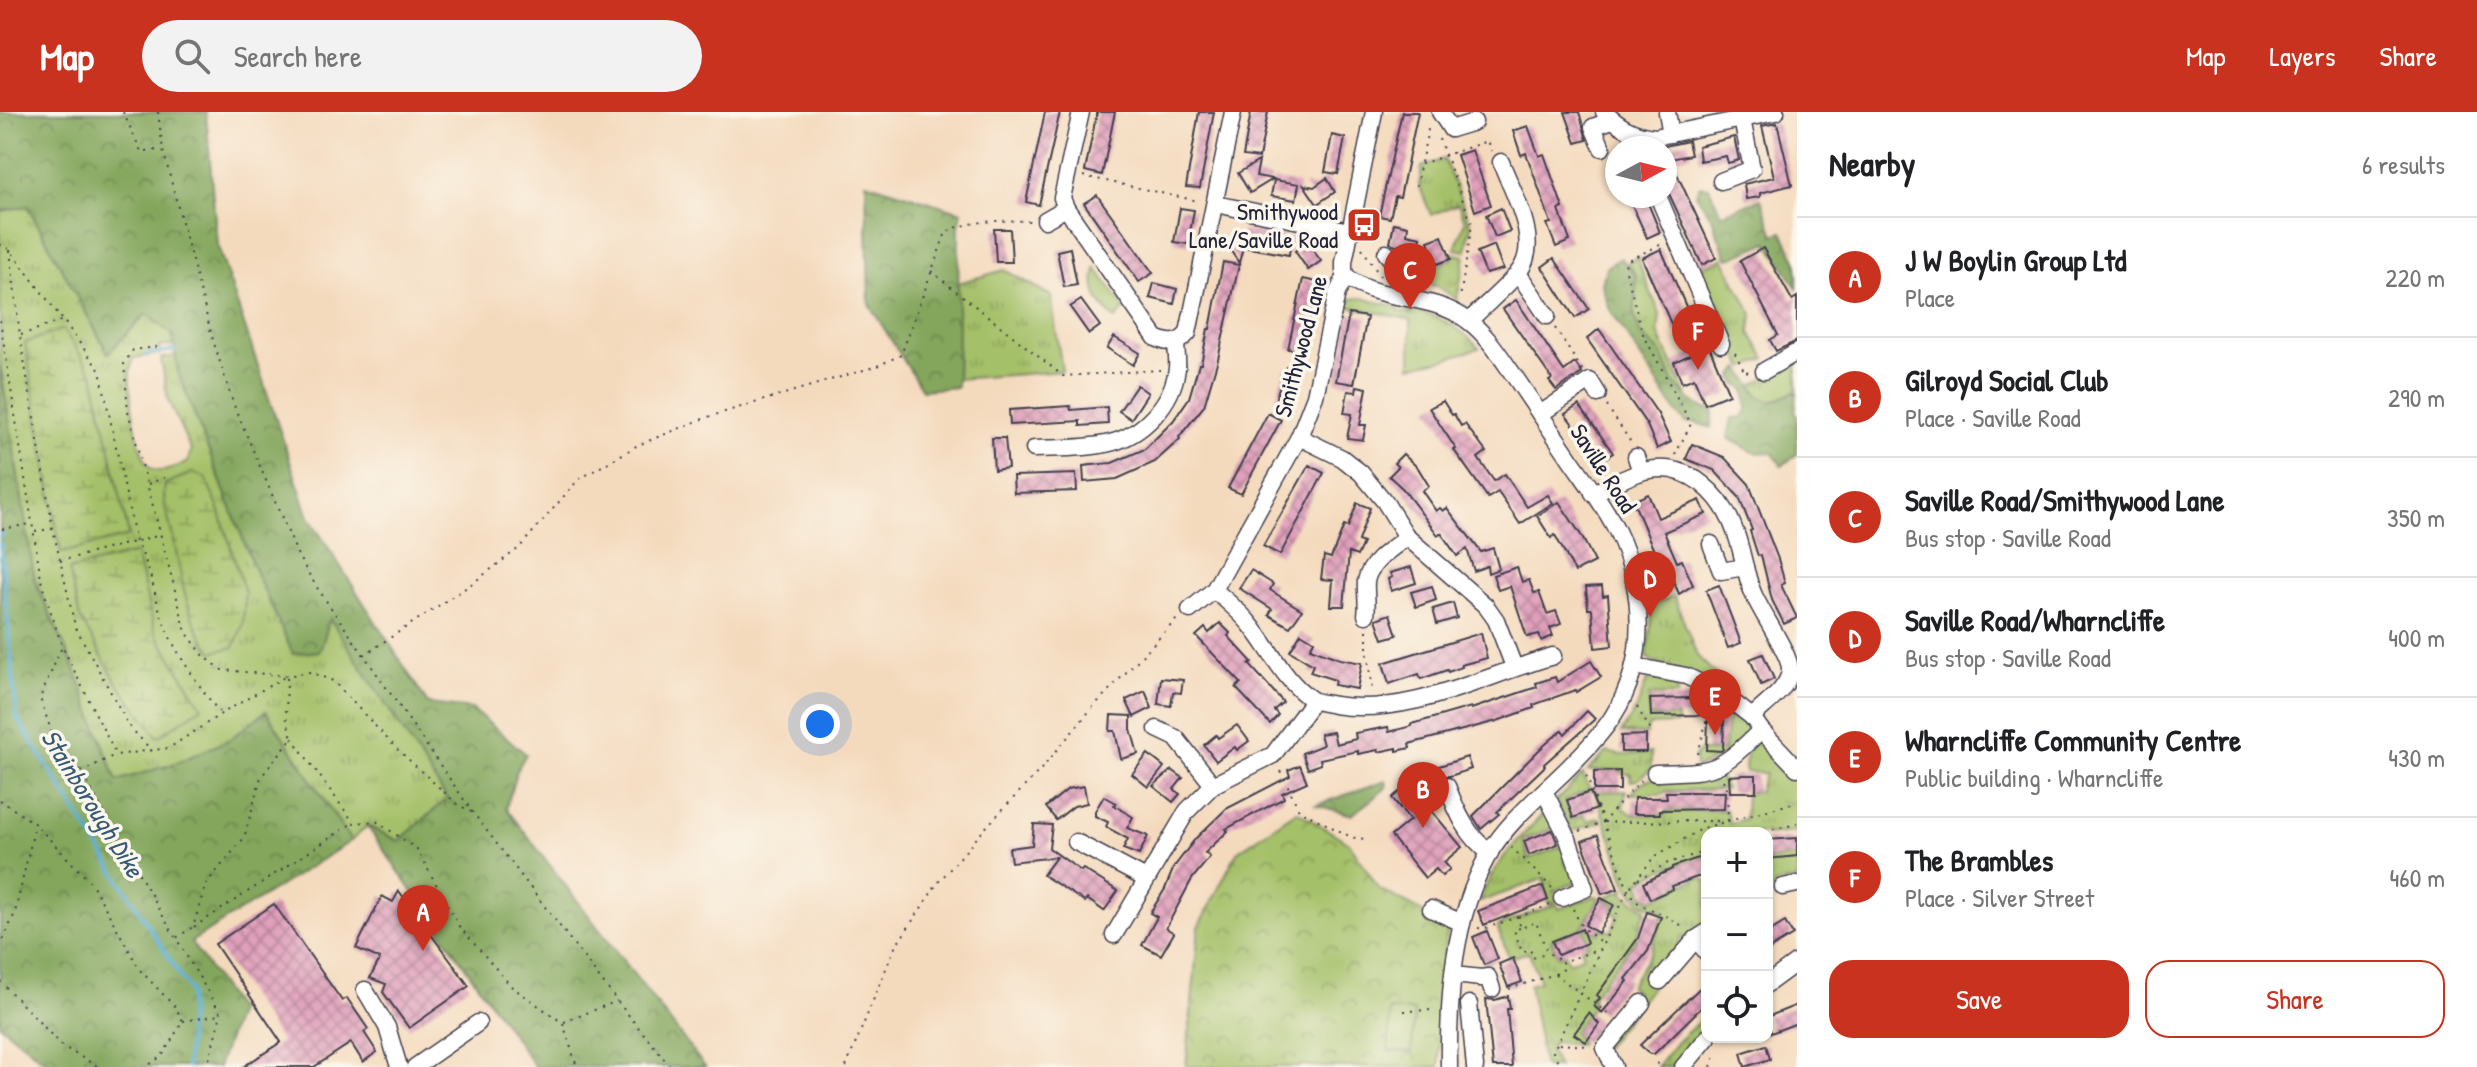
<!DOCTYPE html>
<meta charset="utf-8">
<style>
:root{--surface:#fff;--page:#f2f2f2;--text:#202124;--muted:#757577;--line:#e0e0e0;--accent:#c8321e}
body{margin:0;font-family:"Patrick Hand",sans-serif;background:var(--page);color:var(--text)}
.controls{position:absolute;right:24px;bottom:24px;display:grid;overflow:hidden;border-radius:16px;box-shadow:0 2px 6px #0004}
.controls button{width:72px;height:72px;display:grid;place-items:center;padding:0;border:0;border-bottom:2px solid var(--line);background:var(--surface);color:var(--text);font:40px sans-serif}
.compass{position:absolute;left:1605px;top:24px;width:72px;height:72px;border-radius:50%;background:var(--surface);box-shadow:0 2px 6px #0004;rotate:83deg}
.you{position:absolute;left:820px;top:612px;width:28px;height:28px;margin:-20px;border:6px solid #fff;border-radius:50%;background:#1a73e8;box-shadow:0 0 0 12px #1a73e833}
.badge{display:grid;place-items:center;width:52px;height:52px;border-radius:50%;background:var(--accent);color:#fff;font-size:26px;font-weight:700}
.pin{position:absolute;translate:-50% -66px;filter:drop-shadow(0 2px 4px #0008)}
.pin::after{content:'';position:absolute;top:42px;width:28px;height:24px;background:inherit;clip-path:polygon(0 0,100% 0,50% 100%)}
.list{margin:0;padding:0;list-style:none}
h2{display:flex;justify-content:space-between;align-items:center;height:104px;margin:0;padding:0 32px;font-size:34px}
h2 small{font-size:26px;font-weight:400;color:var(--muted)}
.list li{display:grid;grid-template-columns:52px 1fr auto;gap:24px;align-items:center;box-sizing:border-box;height:120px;padding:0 32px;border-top:2px solid var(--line)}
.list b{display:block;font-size:30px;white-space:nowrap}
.list p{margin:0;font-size:26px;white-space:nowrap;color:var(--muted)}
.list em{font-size:26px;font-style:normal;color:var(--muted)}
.actions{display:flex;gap:16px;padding:24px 32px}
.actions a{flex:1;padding:18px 0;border:2px solid var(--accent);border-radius:24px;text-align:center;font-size:28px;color:var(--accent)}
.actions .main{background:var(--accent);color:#fff}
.icon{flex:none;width:44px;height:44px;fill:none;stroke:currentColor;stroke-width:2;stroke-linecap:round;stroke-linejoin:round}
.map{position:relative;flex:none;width:1797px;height:955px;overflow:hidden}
header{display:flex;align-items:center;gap:48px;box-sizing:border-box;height:112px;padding:0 40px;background:var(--accent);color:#fff}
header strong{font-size:38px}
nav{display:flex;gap:44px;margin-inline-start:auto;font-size:28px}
.search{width:560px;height:72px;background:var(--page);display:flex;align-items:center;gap:20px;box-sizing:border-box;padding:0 28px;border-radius:44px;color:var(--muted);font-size:30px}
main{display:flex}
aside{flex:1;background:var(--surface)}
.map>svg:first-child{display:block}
.grass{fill:url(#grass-tufts);stroke:#637151;stroke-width:2}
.forest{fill:url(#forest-crowns);stroke:#52644c;stroke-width:2}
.wetland{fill:url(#wetland-marsh);stroke:#637151;stroke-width:2}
.park{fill:url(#park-crowns);stroke:#637151;stroke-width:2}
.garden{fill:#a4c067;stroke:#637151;stroke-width:2}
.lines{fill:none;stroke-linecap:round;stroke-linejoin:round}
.stream{stroke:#54acd1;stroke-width:4}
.building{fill:url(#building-cross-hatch)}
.minor-casing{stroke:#423e4e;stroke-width:19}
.path{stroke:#423e4e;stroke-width:2;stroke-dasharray:2 6;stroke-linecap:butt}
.minor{stroke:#fff;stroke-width:16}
.labels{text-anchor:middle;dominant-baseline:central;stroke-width:7;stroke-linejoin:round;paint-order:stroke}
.poi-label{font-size:24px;fill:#22223b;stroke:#fbf7ec;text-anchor:end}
.street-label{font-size:24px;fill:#22223b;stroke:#fbf7ec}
.water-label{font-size:26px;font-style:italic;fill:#365977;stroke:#fbf7ec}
</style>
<header>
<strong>Map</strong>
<div class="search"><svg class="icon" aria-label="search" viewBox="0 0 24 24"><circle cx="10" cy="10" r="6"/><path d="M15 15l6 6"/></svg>Search here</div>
<nav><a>Map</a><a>Layers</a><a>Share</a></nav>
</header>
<main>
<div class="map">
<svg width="1797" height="955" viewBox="0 0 1797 955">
<defs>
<pattern id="grass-tufts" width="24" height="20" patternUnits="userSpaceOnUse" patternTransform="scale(2)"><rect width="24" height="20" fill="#a4c067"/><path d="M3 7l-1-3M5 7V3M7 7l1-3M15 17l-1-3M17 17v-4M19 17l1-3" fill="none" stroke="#859c56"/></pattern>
<pattern id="forest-crowns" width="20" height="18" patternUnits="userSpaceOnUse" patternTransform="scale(2)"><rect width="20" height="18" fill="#83a65c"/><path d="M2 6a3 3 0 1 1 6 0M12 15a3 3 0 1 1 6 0" fill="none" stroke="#6b874d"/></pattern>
<pattern id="wetland-marsh" width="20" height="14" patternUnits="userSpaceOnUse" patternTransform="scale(2)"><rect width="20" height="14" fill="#a4c067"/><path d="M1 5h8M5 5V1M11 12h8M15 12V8" fill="none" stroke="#859c56"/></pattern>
<pattern id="park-crowns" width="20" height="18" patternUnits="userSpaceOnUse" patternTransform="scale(2)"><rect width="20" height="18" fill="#a4c067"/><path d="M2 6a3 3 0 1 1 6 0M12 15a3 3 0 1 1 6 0" fill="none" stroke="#859c56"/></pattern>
<pattern id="building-cross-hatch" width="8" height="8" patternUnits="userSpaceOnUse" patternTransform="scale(2)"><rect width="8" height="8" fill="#e0a0bb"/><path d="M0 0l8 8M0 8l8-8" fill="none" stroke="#b58299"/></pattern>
</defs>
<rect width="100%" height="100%" fill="#fbf7ec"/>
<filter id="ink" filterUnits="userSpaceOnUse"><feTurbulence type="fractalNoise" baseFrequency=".0125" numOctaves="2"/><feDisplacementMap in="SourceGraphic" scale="16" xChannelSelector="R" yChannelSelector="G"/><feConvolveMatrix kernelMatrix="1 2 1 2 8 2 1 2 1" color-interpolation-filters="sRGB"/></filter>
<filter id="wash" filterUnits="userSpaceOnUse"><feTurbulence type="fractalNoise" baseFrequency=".006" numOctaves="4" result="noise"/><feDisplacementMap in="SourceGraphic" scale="32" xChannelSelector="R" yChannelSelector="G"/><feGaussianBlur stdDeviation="1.8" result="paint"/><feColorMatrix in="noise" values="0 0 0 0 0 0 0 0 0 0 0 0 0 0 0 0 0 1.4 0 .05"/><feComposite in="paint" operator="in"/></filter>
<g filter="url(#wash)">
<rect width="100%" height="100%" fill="#f4dabd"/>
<g class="grass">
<polygon points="1444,47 1471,112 1466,139 1455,137 1465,109 1458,92 1431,103 1419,73 1422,55"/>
<path d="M27 93 108 241 146 202 172 222 174 233 159 235 160 242 134 246C133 251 131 254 130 259 128 275 138 349 152 357 163 363 178 354 188 350L191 338 168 288 161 246 176 244 178 260 257 463 330 506 447 687 399 729 367 714 351 729 266 599 229 628 176 651 117 669 74 555 35 469 0 252V100Z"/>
<polygon points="1450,141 1465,144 1457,187 1436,174 1417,169 1422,145 1431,143 1436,154 1452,147"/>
<polygon points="1639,145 1639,152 1660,202 1658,221 1688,286 1673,270 1661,241 1640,222 1634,203 1637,165 1628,150"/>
<polygon points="1723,146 1752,202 1750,221 1766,247 1744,256 1734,236 1731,236 1698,157"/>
<path d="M1096 156 1125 197 1115 207C1098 192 1091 179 1096 156Z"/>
<polygon points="1004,158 1051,184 1062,259 957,267 958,171"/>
<path d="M1363 186 1398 195V199L1411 202 1412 198C1440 204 1460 215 1479 236L1441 248 1411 254V208L1348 194 1349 187Z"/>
<polygon points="1797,248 1797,279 1772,290 1760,285 1752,274"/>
<polygon points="1674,484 1697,544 1730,576 1728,578 1653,550 1647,545 1653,493"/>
<polygon points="1651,567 1677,571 1677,583 1649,584 1649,605 1677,605 1677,612 1651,613 1647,617 1647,622 1621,621 1637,596 1646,570"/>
<polygon points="1727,604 1741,610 1747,609 1753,617 1723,645 1696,656 1695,644 1700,639 1724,639"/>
<polygon points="1757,628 1763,628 1797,662 1797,720 1767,723 1767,721 1707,721 1707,744 1663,757 1639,770 1643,779 1635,784 1627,772 1595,680 1626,679 1623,696 1634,703 1666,702 1667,698 1726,698 1729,711 1745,707 1746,681 1758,680 1765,661 1745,660 1746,640"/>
<polygon points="1607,640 1620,643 1651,641 1651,657 1637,668 1631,669 1631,662 1622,662 1621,658 1588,659"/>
<polygon points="1583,662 1590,678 1564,689 1572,707 1585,703 1587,709 1599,706 1601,710 1571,719 1556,689"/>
<polygon points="1718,662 1726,677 1667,679 1662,682 1631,682 1641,671 1651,667"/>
<path d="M1548 697 1557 715 1523 728 1529 747 1565 733 1578 770 1553 779 1557 789 1550 792 1544 775 1545 766 1480 790C1491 752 1522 724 1548 697Z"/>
<polygon points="1793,745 1797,746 1797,768 1775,772 1775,775 1767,781 1767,748"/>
<polygon points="1701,765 1707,769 1707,809 1695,816 1695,820 1688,826 1683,825 1658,861 1660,864 1605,935 1590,932 1608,906 1619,885 1630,889 1636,880 1630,874 1650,842 1664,800 1640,790 1638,786 1645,782 1650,789 1675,777 1677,774"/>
<path d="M1625 777 1623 782C1633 786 1637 793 1646 797L1635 829 1593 883 1592 895 1573 921 1580 929 1579 933 1554 930 1550 939 1558 955H1544L1529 873 1540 869 1529 840 1509 846 1497 814 1557 792 1559 797 1595 784 1600 786 1581 817 1551 828 1558 844 1565 842 1569 850 1584 843 1581 836 1589 832 1584 819 1586 815 1598 822 1602 816 1611 820 1618 804 1612 800 1615 793 1604 786Z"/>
<polygon points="1707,902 1707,916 1675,955 1657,955 1677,930"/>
</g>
<g class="forest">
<polygon points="0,0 206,0 217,132 309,405 428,592 472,597 526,642 517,658 506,696 705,955 535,955 367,714 399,729 447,687 330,507 320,539 293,542 257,463 178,260 172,222 146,202 108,241 28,94 0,99"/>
<polygon points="866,70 962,100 959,114 957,275 922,278 869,192"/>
<polygon points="1699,74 1709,75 1721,102 1761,87 1774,123 1782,120 1797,150 1797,176 1768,130 1730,146 1726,145 1712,106 1696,82"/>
<polygon points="1621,146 1637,165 1634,203 1640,222 1661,241 1673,270 1688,286 1705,297 1714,298 1711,316 1694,310 1686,311 1675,298 1609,196 1602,173 1606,155"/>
<polygon points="0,252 35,469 74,555 117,669 176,651 229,628 266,599 351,729 191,830 238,899 218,955 52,955 0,913"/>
<polygon points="1740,256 1760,285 1772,290 1797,279 1795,300 1797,302 1797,342 1782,354 1772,340 1755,341 1728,326 1732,306 1743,305 1748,296 1745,278 1736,272 1733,264"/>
<polygon points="1386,669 1387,675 1352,703 1316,693"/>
</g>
<g class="wetland">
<polygon points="63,217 93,262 129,424 61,441 25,231"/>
<path d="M192 361 205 365 219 397 245 481 243 512 234 535 212 540C185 503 184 477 175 434 171 412 161 393 165 372Z"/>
<polygon points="136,441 155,520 202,595 158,625 118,572 80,506 69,458"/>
</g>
<polygon class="park" points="1297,699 1349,731 1379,777 1414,795 1448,816 1442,855 1439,955 1324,955 1301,953 1300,955 1186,955 1199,815 1237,740"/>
<polygon class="garden" points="1390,898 1414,899 1412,940 1388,939"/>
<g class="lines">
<g class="stream">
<polyline points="147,244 148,242 175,238"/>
<polyline points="0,424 4,423"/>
<polyline points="0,431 17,606 190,879 187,955"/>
</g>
</g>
<g id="blocks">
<g class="building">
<polygon points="1045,0 1060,0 1039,93 1026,90"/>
<polygon points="1097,0 1115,0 1102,63 1085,59"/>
<polygon points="1199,0 1214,0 1200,76 1186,75"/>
<polygon points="1251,0 1268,0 1259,46 1243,44"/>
<polygon points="1402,0 1418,0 1400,85 1395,84 1390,106 1379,104"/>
<polygon points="1565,0 1579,0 1587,28 1576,31"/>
<polygon points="1777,11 1792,73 1760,81 1760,85 1746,87 1744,72 1774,65 1762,14"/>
<polygon points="1528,14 1539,44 1544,42 1563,96 1559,98 1570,129 1556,135 1547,112 1551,111 1526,41 1521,43 1513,19"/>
<polygon points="1332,23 1345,26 1338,62 1325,60"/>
<polygon points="1734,25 1739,48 1728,51 1726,44 1700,49 1698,34"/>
<polygon points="1688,29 1691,43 1670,47 1716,146 1702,153 1665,73 1665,34"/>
<polygon points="1472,38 1491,93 1475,99 1457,43"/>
<polygon points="1259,49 1256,64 1273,67 1250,81 1238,61"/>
<polygon points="1327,66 1335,80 1317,92 1304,73 1314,75"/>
<polygon points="1274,68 1299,72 1296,88 1271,84"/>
<polygon points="1097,83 1153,161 1139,170 1084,91"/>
<polygon points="1628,84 1645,84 1660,120 1647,126"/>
<polygon points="1180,96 1194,98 1188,132 1174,130"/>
<polygon points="1501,96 1510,119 1495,125 1486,103"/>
<polygon points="1394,111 1408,114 1407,122 1421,125 1417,145 1401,139 1402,135 1390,131"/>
<polygon points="994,117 1010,117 1012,150 996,150"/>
<polygon points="1247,117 1247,119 1291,126 1289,143 1243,135 1239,151 1226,132"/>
<polygon points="1442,124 1451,147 1437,152 1428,129"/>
<polygon points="1307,130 1321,149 1308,158 1295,139"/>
<polygon points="1494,133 1503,157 1486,162 1477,140"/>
<polygon points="1070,136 1077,173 1064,175 1057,139"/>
<polygon points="1763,136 1792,188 1797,185 1797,229 1776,239 1770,228 1778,223 1740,149"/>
<polygon points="1661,137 1694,213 1675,221 1642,146"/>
<polygon points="1554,146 1589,197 1575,206 1542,155"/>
<polygon points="1223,150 1239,153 1218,247 1204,294 1179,325 1180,327 1155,350 1117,367 1084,370 1083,354 1112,351 1145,337 1173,309 1189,286 1199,252 1201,252 1208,217 1210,217"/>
<polygon points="1303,167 1317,170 1304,239 1288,237"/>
<polygon points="1154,171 1177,177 1174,192 1150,186"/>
<polygon points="1081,188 1100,214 1089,222 1070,195"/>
<polygon points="1516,188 1564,259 1575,251 1582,261 1556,278 1549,269 1552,267 1503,197"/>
<polygon points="1349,202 1367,205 1354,272 1336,269"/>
<polygon points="1599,217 1658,302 1671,330 1657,337 1647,313 1587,227"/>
<polygon points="1114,225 1140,241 1133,253 1107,236"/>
<polygon points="1709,234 1729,282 1705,292 1694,266 1682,271 1674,250"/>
<polygon points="1286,255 1298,259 1288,289 1276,285"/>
<polygon points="1137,273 1148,281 1131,307 1119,299"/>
<polygon points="1357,274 1367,276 1360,313 1366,313 1363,328 1347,326 1352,302 1344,301 1348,279 1356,280"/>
<polygon points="1443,289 1452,303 1454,302 1461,314 1465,312 1486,340 1478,346 1494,369 1505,362 1527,395 1548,383 1553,391 1520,412 1498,380 1488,386 1454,338 1456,337 1429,296"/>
<polygon points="1579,293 1613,341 1601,349 1565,302"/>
<polygon points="1070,294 1071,298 1107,295 1108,312 1080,314 1080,309 1010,313 1009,298"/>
<polygon points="1268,301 1281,308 1241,382 1228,376"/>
<polygon points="992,326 1005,326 1008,356 994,358"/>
<polygon points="1692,332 1724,345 1749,372 1778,447 1785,471 1781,473 1797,506 1784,512 1772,488 1761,443 1758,444 1750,419 1752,418 1739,385 1714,358 1686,347"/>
<polygon points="1403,342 1418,356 1429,374 1422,379 1436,399 1440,396 1443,399 1447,396 1481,440 1493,436 1499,457 1488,461 1487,454 1474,459 1467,437 1457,444 1441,421 1438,423 1403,377 1389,364 1398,355 1394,351"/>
<polygon points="1309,353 1324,361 1280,443 1263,434"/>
<polygon points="1076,362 1077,379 1014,381 1013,364"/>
<polygon points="1648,382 1658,406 1700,388 1706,402 1664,420 1677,450 1682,448 1693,473 1679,482 1663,444 1657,446 1633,389"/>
<polygon points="1559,390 1581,423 1595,450 1575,460 1555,423 1551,426 1537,404"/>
<polygon points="1357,391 1370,396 1358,429 1363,431 1357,444 1349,441 1344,494 1331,494 1333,468 1321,467 1324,444 1331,446 1344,414 1348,415"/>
<polygon points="1411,455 1416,471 1391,479 1388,467 1392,465 1390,461"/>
<polygon points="1517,455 1522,470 1529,468 1534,481 1539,480 1547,502 1556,499 1561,512 1550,516 1553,524 1541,529 1539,522 1527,525 1510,474 1498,478 1493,463"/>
<polygon points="1251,458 1273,472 1270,478 1302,498 1290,515 1269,503 1272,497 1239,476"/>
<polygon points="1719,473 1741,531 1728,536 1706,478"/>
<polygon points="1432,474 1436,488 1416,495 1411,480"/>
<polygon points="1602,474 1603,484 1608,483 1612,534 1595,536 1592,497 1588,497 1586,475"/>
<polygon points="1453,491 1457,506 1437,512 1433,497"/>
<polygon points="1390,502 1397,523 1383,527 1376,507"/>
<polygon points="1220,511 1230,521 1228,524 1252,550 1249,552 1283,590 1274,598 1278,603 1270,612 1236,576 1241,571 1196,524 1205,516 1209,521"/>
<polygon points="1301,521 1314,529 1310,536 1340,547 1362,551 1357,577 1334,573 1335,568 1310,560 1313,553 1290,539"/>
<polygon points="1481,521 1487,546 1461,553 1462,555 1448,560 1447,558 1421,567 1419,562 1389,572 1383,551"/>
<polygon points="1763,542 1774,567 1761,573 1750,547"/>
<polygon points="1591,549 1601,565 1576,580 1575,578 1533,593 1534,596 1497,609 1409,632 1410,636 1397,639 1397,636 1378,640 1378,638 1358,642 1358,639 1320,647 1321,652 1308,657 1302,641 1323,633 1320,622 1333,620 1336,632 1356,627 1355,621 1388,615 1389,620 1412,614 1412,612 1471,595 1471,597 1537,575 1536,571 1555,565 1557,570"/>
<polygon points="1161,566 1183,568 1181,581 1173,580 1171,594 1158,592"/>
<polygon points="1145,579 1152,596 1134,605 1126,588"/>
<polygon points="1691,586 1703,588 1704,603 1651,604 1650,587"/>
<polygon points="1587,599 1595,607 1544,652 1545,654 1497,700 1499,702 1481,717 1473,704 1540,637 1562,618 1565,622"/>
<polygon points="1111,603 1131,604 1131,617 1138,642 1121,647 1115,619 1110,619"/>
<polygon points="1708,606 1724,607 1723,637 1721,639 1707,638"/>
<polygon points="1237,613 1249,629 1237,638 1235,635 1216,649 1204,633 1216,623 1218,626"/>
<polygon points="1646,623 1646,640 1621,640 1621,624"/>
<polygon points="1148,642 1164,655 1148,675 1132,662"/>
<polygon points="1467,645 1471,657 1450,664 1444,664 1434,669 1430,657"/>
<polygon points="1300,653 1307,670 1282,681 1284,686 1226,717 1228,719 1205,741 1210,745 1192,767 1166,816 1174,821 1161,843 1142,833 1157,805 1150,801 1165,777 1174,755 1196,726 1226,697 1290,664 1288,658"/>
<polygon points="1172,658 1183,666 1174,677 1180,682 1173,690 1153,674"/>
<polygon points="1620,659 1620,678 1594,678 1594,660"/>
<polygon points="1743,663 1756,663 1756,680 1730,680 1729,664"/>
<polygon points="1409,672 1462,735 1444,750 1450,757 1442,764 1436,757 1425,766 1391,724 1410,708 1392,686"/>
<polygon points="1084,674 1087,691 1074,694 1056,708 1046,695 1068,677"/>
<polygon points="1590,680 1597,697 1573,706 1567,688"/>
<polygon points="1666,680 1725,680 1724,697 1660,698 1660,702 1633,702 1634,686 1667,686"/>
<polygon points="1104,684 1116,691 1114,693 1133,705 1127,716 1148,724 1139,743 1123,737 1128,727 1106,715 1108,710 1095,704 1095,699"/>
<polygon points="1034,712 1052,713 1049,736 1081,759 1083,757 1118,779 1104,799 1087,787 1085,790 1043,763 1056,745 1011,750 1009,736 1032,733"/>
<polygon points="1552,718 1558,732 1529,743 1524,729"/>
<polygon points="1598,723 1618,777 1602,782 1582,729"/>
<polygon points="1797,726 1797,744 1768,747 1767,728"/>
<polygon points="1707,745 1707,764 1697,765 1672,774 1673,777 1650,787 1643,771 1672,757 1672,755 1698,746"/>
<polygon points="1543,774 1548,788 1484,813 1478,799"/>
<polygon points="399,779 469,874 409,916 383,880 386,872 370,866 380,847 356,836 382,784 393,790"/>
<polygon points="1601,786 1614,793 1598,821 1585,813"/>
<polygon points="274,792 342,889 347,886 368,917 364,920 377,940 363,950 351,931 314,955 243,955 281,930 215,832"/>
<polygon points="1647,800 1661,805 1648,839 1626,867 1628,869 1602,901 1594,894 1600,886 1597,883 1638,826"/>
<polygon points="1785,810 1793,823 1767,839 1767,821"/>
<polygon points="1582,817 1587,831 1558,843 1552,829"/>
<polygon points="1487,819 1498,847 1484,853 1473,825"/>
<polygon points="1513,846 1522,870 1508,875 1499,852"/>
<polygon points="1707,869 1707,890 1654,942 1650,942 1640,933"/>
<polygon points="1508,884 1510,897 1507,897 1512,955 1493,955 1486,887 1495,888"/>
<polygon points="1797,893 1797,911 1771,921 1767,905"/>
<polygon points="1589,901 1599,912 1586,930 1574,922"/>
<polygon points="1766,933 1770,947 1745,955 1741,941"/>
</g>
</g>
</g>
<g filter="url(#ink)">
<use href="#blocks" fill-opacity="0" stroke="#423e4e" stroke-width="2"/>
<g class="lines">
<defs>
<g id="minor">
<path d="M1081 0 1062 86 1066 96 1156 226C1169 232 1178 233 1188 221L1233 0"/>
<polyline points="1440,0 1451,17 1474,10"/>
<path d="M1604 0C1620 15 1633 23 1655 25L1776 0"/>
<polyline points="1667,0 1671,22"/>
<polyline points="1602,36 1593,15 1612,8"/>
<polyline points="1721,69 1752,57 1742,7"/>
<polyline points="1658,84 1721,232"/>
<polyline points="1215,92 1350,119"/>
<polyline points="1045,108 1066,96"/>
<polyline points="1386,141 1392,148 1416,156 1411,185"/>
<polyline points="1518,161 1547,204"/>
<path d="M1348 166C1380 190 1431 181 1467 208 1488 223 1502 247 1517 268 1535 295 1553 321 1571 348 1587 371 1605 394 1617 419 1645 477 1648 549 1613 604 1603 621 1587 636 1574 650 1545 680 1509 707 1488 743 1453 807 1448 884 1449 955"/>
<polyline points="1348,166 1344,160 1344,150 1374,0"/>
<path d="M1469 209C1485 193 1503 178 1518 161 1543 130 1513 82 1501 50"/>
<polyline points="1764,259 1797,240"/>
<polyline points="1540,302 1590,269 1598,282"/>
<polyline points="1299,325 1342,346 1361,361 1385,390 1407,425 1486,494 1496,508 1514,555"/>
<path d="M1034 337C1059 336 1086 337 1110 331 1143 323 1173 291 1177 256 1178 248 1176 239 1176 231"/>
<polyline points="1636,345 1641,360"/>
<path d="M1593 381C1610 374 1627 364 1644 359 1689 348 1723 383 1736 422 1743 441 1745 462 1753 481 1760 499 1791 543 1790 558 1789 577 1764 593 1752 605"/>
<polyline points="1711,432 1721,459 1745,455"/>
<path d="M1214 478C1226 488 1239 499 1249 511 1270 536 1283 568 1311 587 1317 591 1327 591 1334 593 1409 605 1483 564 1553 544"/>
<polyline points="1190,498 1214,478 1299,325 1315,284 1337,181 1343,170 1348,166"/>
<path d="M1366 503C1368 491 1365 480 1366 469 1370 449 1393 436 1407 425"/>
<polyline points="1634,554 1686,564 1720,580 1752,605 1761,618 1797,656"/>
<polyline points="1157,617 1176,626 1213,673"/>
<path d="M1655 661C1716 659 1717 661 1761 618"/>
<path d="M1447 674C1457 700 1467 724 1490 741"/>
<polyline points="1544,679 1567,724 1585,777 1562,786"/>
<polyline points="1076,730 1146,767"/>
<polyline points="1783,775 1797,772"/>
<polyline points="1431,797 1462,811"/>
<polyline points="1114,823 1187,699 1213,673 1273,643 1313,589"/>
<polyline points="1696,827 1707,841"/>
<polyline points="1454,863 1481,866 1488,865 1492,877"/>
<polyline points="1660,869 1696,827 1707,820"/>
<polyline points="1767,872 1797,850"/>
<polyline points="365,878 387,915 399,955"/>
<polyline points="1469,892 1475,955"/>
<polyline points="415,955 478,911"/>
<polyline points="1614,955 1605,936 1642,891"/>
<polyline points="1683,955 1708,925"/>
</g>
</defs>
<use href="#minor" class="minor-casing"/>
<g class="path">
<polyline points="123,0 141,39 161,38"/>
<polyline points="158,0 163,38 213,228 233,291 299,446 318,477 474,702 617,889 671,955"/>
<polyline points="1439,27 1472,112 1460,186"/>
<polyline points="1421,52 1487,29 1491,39"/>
<polyline points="1083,64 1198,89"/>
<polyline points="1416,74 1429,13"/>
<polyline points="0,132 10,138 62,207"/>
<polyline points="1660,133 1626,149 1625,155 1642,220 1691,312 1675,343"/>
<polyline points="1362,136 1380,164"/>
<polyline points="10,138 20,224 53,417 75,514 129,614 152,639"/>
<polyline points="931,159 1063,264 1160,258"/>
<polyline points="0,208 42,473 62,534 116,643 169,636 221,602 286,564"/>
<polyline points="1555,216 1582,258"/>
<path d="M21 223 63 208 100 259 136 430C152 456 154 486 165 514 175 540 202 578 219 600"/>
<polyline points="157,235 133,238 124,252 128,299 186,520 204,544 222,558 287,564 310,560 333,569 396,636 456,691 473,701"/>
<polyline points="1735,241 1745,261 1748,259"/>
<polyline points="1607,294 1632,332"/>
<polyline points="148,372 169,364"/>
<polyline points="2,417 31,412"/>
<polyline points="35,419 53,417"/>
<polyline points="60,449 161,423"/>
<polyline points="1367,518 1367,537 1372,579"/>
<polyline points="61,537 40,586 55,630 81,660 175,825"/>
<path d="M364 543 473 471 519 436 578 368 638 333 708 305 877 254 901 243 946 120C971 108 1002 108 1030 109"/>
<polyline points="1637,595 1651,619"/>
<polyline points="292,626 354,711 376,709 417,737 458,813 512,875 563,911 577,955"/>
<polyline points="1698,642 1710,595"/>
<polyline points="1281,659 1299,698 1351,725 1359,727 1369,726"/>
<polyline points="81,660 115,643"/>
<polyline points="1641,668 1603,710 1628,778 1639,792 1664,803 1684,815"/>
<polyline points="1723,668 1727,677 1728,709"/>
<polyline points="0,688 35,712 92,772 140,858 176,896 183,909 162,944 146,955"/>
<polyline points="1604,710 1722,709"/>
<polyline points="1580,719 1603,710 1585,660"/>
<polyline points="1757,721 1797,712"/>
<polyline points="1511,735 1552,776"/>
<polyline points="1638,767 1668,751 1707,739"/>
<polyline points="1573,797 1582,815 1602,831"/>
<polyline points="1518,805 1550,793"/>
<polyline points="194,815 353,711"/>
<polyline points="1478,816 1484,817 1517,805 1521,816 1536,810 1547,840 1562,850"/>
<polyline points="1520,816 1514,818 1522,840 1530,837 1533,846 1547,840"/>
<polyline points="0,835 15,801 35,713"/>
<polyline points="1555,862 1564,857 1562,850 1600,837"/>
<polyline points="0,869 62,934 98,955"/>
<polyline points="1509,877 1555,862 1610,903"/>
<polyline points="1404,899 1433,898"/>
<polyline points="183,909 219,903"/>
<polyline points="564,910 617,889"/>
<polyline points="1559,932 1588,934"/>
<polyline points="1657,951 1662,955"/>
<polyline points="207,955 221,902 176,826 193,815 206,772 244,726 261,665 292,626 286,605 287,566"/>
<polyline points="846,955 894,837 937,772 988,713 1043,655 1092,596 1177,507"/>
<polyline points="1561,955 1553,940 1628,778 1654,745 1703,716 1797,690"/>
<polyline points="1711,955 1716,941"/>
</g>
<use href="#minor" class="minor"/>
</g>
</g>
<defs>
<symbol id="bus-square" viewBox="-11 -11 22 22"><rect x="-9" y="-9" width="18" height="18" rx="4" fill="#c8321e" stroke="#fbf7ec"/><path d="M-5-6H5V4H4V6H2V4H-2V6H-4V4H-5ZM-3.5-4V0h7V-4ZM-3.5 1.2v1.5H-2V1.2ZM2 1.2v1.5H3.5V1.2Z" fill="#fff"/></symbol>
</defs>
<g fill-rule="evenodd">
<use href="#bus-square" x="1344" y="93" width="40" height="40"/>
</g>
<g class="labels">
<g class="poi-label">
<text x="1338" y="99">Smithywood<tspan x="1338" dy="28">Lane/Saville Road</tspan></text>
</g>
<g class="street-label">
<text transform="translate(1300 234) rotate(-75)">Smithywood Lane</text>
<text transform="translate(1604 356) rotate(57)">Saville Road</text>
</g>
<g class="water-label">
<text transform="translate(93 691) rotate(58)">Stainborough Dike</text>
</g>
</g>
</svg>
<div class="controls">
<button>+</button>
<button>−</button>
<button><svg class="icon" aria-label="locate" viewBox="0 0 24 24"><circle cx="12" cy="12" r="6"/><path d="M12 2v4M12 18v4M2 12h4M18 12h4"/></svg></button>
</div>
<svg class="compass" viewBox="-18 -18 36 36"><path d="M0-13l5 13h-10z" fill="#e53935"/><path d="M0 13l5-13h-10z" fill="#757577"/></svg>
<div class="you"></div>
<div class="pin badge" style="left:423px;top:839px">A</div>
<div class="pin badge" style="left:1423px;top:716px">B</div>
<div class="pin badge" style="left:1410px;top:197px">C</div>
<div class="pin badge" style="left:1650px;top:505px">D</div>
<div class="pin badge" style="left:1715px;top:623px">E</div>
<div class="pin badge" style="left:1698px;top:258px">F</div>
</div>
<aside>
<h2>Nearby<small>6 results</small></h2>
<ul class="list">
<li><span class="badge">A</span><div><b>J W Boylin Group Ltd</b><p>Place</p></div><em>220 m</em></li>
<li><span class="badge">B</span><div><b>Gilroyd Social Club</b><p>Place · Saville Road</p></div><em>290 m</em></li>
<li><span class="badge">C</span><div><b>Saville Road/Smithywood Lane</b><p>Bus stop · Saville Road</p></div><em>350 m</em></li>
<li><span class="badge">D</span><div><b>Saville Road/Wharncliffe</b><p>Bus stop · Saville Road</p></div><em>400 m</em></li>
<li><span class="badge">E</span><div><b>Wharncliffe Community Centre</b><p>Public building · Wharncliffe</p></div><em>430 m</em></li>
<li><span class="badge">F</span><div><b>The Brambles</b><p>Place · Silver Street</p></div><em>460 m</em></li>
</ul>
<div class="actions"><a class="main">Save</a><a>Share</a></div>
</aside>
</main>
